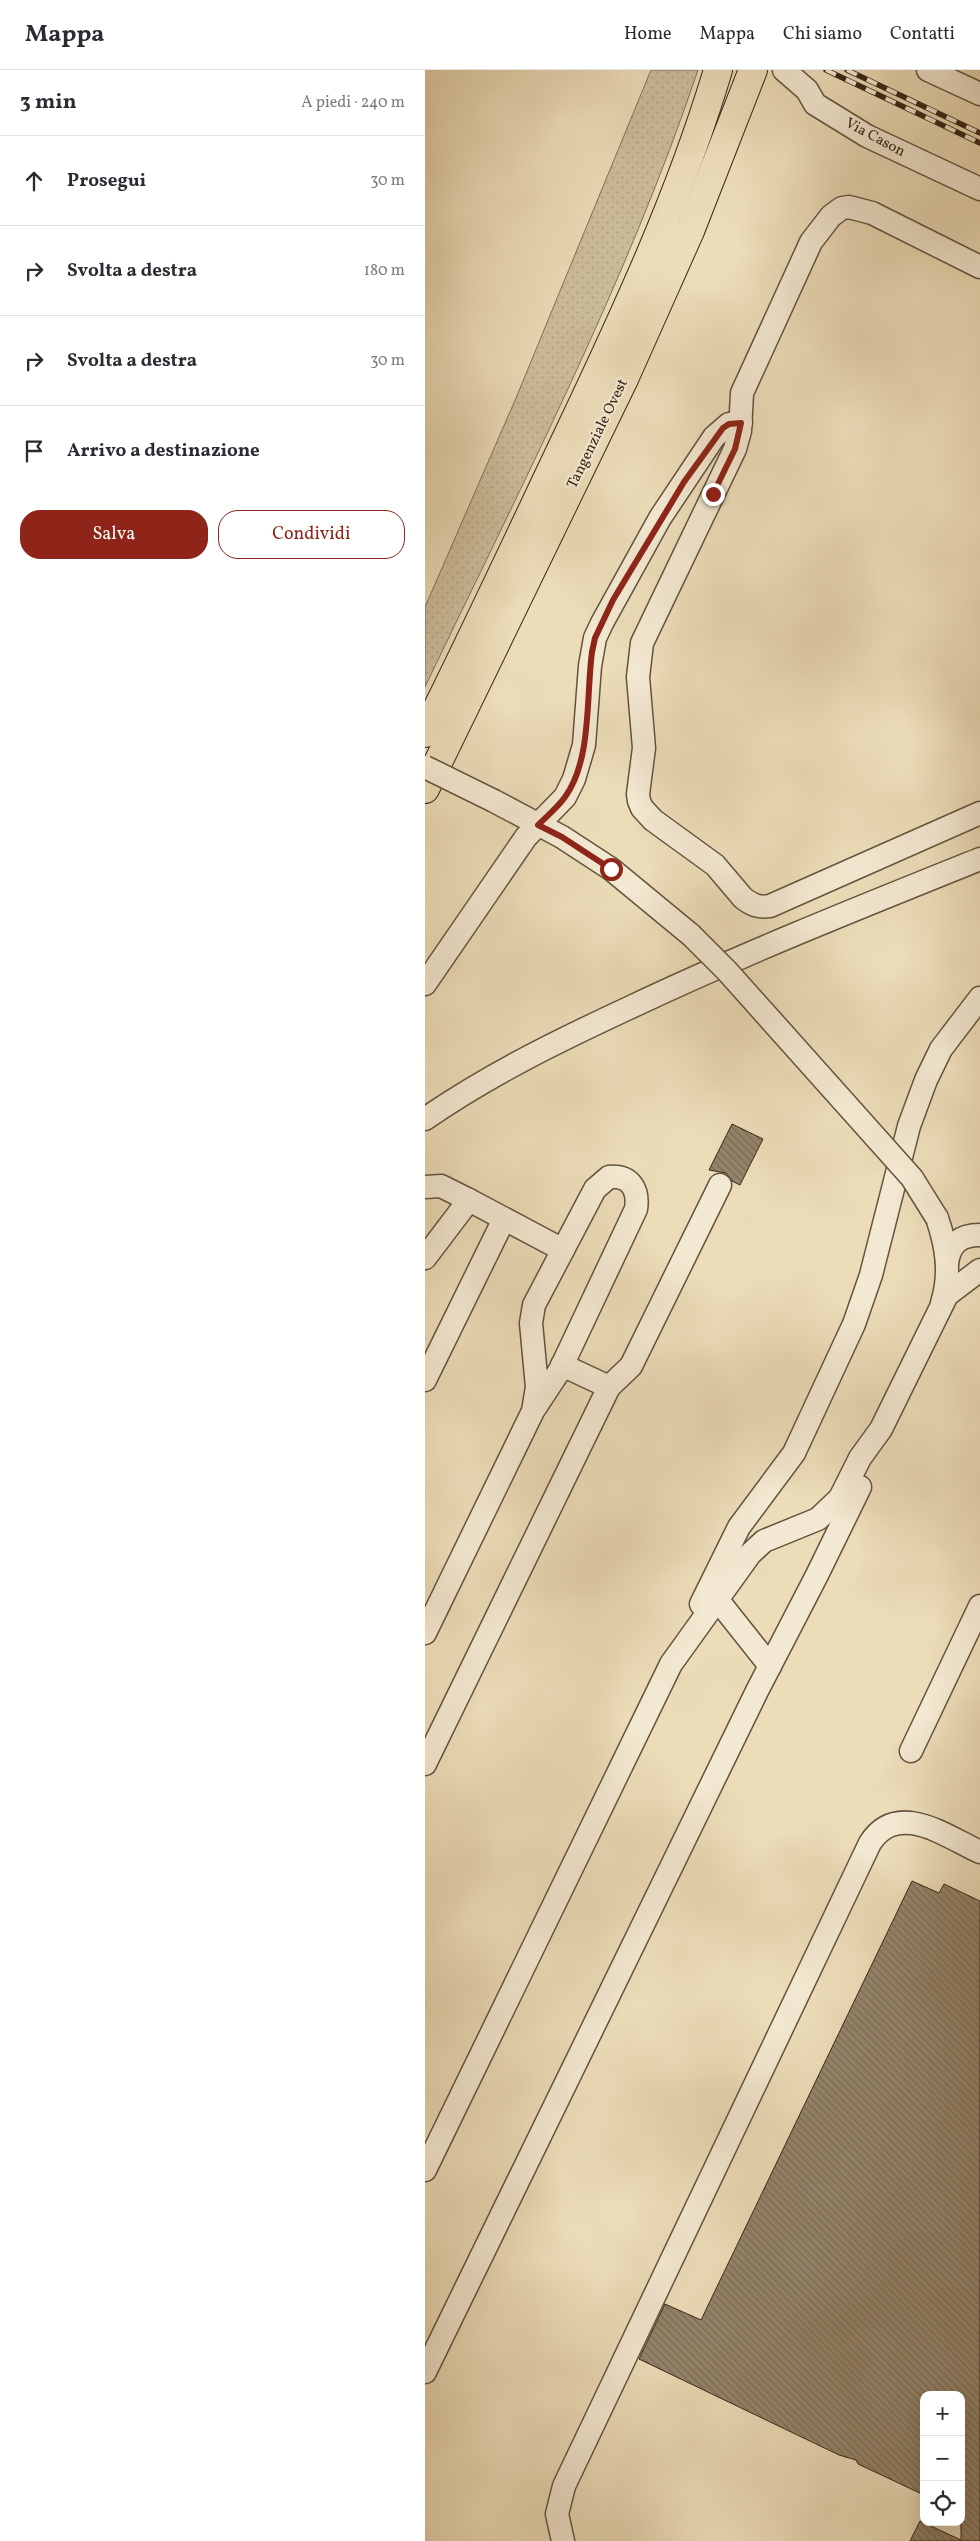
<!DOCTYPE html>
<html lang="it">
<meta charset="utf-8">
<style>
:root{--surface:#fff;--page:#f2f2f3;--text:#2b2b33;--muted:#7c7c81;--line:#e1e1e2;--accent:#8f2418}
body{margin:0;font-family:Vollkorn,serif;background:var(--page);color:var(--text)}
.controls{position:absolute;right:15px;bottom:15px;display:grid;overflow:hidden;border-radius:10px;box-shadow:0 5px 20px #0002}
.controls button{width:45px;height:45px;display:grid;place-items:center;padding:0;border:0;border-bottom:1px solid var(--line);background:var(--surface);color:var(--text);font:25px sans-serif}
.stop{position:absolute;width:15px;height:15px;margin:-11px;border:4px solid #8f2418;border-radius:50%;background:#fff}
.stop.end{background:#8f2418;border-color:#fff;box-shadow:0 1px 5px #0008}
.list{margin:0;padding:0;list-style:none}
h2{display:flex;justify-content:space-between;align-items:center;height:65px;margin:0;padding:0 20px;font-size:21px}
h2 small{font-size:16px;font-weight:400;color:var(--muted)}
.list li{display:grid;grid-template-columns:32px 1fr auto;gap:15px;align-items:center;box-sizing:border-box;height:90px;padding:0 20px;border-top:1px solid var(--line)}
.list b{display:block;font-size:19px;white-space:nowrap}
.list em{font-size:16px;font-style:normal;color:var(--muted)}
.actions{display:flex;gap:10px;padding:15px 20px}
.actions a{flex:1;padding:11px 0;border:1px solid var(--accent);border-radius:20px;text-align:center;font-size:18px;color:var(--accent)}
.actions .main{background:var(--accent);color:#fff}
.icon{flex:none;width:28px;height:28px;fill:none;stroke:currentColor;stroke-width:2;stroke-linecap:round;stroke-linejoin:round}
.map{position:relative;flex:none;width:555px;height:2471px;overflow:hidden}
header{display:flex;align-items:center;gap:30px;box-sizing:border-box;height:70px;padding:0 25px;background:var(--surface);border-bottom:1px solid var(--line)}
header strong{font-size:24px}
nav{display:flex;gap:28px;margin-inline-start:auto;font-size:18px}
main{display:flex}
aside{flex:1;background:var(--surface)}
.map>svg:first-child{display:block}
.grass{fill:url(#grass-dots);stroke:#817159}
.building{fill:url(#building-back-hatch);stroke:#352516}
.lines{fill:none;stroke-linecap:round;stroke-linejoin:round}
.minor-casing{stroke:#63533e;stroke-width:25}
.highway-casing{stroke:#352516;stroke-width:30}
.minor{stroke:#f3e8d1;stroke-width:22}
.highway{stroke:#ecdcb8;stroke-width:28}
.rail-casing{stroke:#352516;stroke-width:5.5}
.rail{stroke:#f3e8d1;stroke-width:4;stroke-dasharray:11;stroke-linecap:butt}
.minor-bridge-casing{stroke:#63533e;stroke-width:25;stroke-linecap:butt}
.minor-bridge{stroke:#f3e8d1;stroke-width:22}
.route{stroke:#8f2418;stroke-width:6}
.labels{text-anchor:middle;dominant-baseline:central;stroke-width:4.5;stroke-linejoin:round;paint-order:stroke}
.street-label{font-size:15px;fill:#352516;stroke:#f3e8d1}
</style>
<header>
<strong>Mappa</strong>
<nav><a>Home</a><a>Mappa</a><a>Chi siamo</a><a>Contatti</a></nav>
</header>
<main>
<aside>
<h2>3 min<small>A piedi · 240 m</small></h2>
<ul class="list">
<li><svg class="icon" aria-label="ahead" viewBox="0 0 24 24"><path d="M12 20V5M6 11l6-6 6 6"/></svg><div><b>Prosegui</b></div><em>30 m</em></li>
<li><svg class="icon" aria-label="right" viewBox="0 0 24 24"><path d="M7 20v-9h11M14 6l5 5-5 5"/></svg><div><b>Svolta a destra</b></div><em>180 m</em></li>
<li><svg class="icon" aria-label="right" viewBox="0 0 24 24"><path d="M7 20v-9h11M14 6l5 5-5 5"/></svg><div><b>Svolta a destra</b></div><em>30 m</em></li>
<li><svg class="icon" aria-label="arrive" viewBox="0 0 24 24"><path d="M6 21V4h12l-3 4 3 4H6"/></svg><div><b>Arrivo a destinazione</b></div></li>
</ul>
<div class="actions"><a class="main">Salva</a><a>Condividi</a></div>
</aside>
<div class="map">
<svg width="555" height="2471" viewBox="0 0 555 2471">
<defs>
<pattern id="grass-dots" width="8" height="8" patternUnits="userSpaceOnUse" patternTransform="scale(1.25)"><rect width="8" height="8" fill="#cdbd9c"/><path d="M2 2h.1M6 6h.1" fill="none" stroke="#b1a286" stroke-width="1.8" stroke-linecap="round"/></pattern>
<pattern id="building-back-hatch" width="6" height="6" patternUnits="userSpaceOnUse" patternTransform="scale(1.25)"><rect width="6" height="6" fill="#94846a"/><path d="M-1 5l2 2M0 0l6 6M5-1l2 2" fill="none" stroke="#7a6c56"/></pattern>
</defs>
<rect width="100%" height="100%" fill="#ecdcb8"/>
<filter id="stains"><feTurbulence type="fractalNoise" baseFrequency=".004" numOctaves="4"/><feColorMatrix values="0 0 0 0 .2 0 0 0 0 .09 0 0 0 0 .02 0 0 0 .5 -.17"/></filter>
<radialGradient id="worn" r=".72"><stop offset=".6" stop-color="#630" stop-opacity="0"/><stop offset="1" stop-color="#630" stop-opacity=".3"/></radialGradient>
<path class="grass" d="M226 0H273C201 214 97 414 0 617V537L91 328Z"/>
<g class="building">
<polygon points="307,1054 338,1069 315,1115 307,1111 301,1103 284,1100"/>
<polygon points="487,1811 514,1823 519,1814 555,1831 555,2471 485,2471 495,2451 536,2470 536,2325 499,2325 499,2425 433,2394 431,2390 414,2385 214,2289 240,2234 276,2250"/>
</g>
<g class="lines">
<defs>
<g id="minor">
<polyline points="359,0 382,20 390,34 442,66 555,119"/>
<polyline points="503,0 555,24"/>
<path d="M555 197 447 143 424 137 417 138 406 146 386 172 317 323 315 361 310 379 217 573 213 607 219 678 213 724 214 731 217 738 228 750 290 795 318 828C327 835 334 838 345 836L555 743"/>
<polyline points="69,731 137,767 186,799 266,865"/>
<polyline points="0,914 101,767 140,727 149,709 159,675 165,596 170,568 177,553 235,448 289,367 304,354 316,353"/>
<path d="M0 1049C65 1004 135 970 206 937 320 883 438 836 555 789"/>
<polyline points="0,1117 16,1116 44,1130"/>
<path d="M512 1148C522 1177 526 1204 517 1233"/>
<polyline points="0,1188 44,1130 138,1180"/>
<path d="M522 1193C525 1173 535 1165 555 1165"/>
<polyline points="0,1310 79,1149"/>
<polyline points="184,1317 206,1296 295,1115"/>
<polyline points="284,1519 345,1596"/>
<polyline points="276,1534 314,1457 369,1383 429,1254 446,1205 484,1056 501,1010 516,979 555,928"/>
<path d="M0 1563 108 1341 135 1300 211 1139C214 1119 205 1105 184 1107L170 1119 109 1235 106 1253 112 1317 108 1341"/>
<polyline points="486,1681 555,1536"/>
<polyline points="0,1694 184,1317 137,1295"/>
<polyline points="0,2100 246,1594 325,1484 339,1471 393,1449 415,1428 435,1388 456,1359 522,1225 555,1200"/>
<polyline points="0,2302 332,1621 392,1505 435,1417"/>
<path d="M138 2471 132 2444 139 2416 445 1773C473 1730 520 1766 555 1782"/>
</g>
<g id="highway">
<path d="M0 663C49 565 95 466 142 367 199 247 255 127 293 0"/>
<polyline points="0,719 199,309 265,161 328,0"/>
</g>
</defs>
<use href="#minor" class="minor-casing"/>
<use href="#highway" class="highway-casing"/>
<use href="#minor" class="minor"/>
<use href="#highway" class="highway"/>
<defs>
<g id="rail">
<polyline points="401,0 555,73"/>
<polyline points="422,0 555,63"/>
</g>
</defs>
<use href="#rail" class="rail-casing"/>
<use href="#rail" class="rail"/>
<defs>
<g id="minor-bridge">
<polyline points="0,697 69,731"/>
<polyline points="266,865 302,901 487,1108 512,1148"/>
</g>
</defs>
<use href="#minor-bridge" class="minor-bridge-casing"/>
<use href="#minor-bridge" class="minor-bridge"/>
</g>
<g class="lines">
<path class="route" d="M186 799 137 767 113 755C122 746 133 737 140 727 167 690 161 626 167 582L170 568 188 530 259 412 298 358 304 354 316 353 310 379 288 424"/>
</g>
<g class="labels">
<g class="street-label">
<text transform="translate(450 68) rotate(28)">Via Cason</text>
<text transform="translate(173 364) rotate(-64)">Tangenziale Ovest</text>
</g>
</g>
<rect width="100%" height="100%" filter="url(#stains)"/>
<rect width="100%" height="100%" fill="url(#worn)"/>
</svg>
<div class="controls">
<button>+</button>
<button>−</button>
<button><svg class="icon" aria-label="locate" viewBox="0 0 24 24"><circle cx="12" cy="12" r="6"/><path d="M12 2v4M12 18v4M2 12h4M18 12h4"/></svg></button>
</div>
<div class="stop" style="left:186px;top:799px"></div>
<div class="stop end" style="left:288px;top:424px"></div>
</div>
</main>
